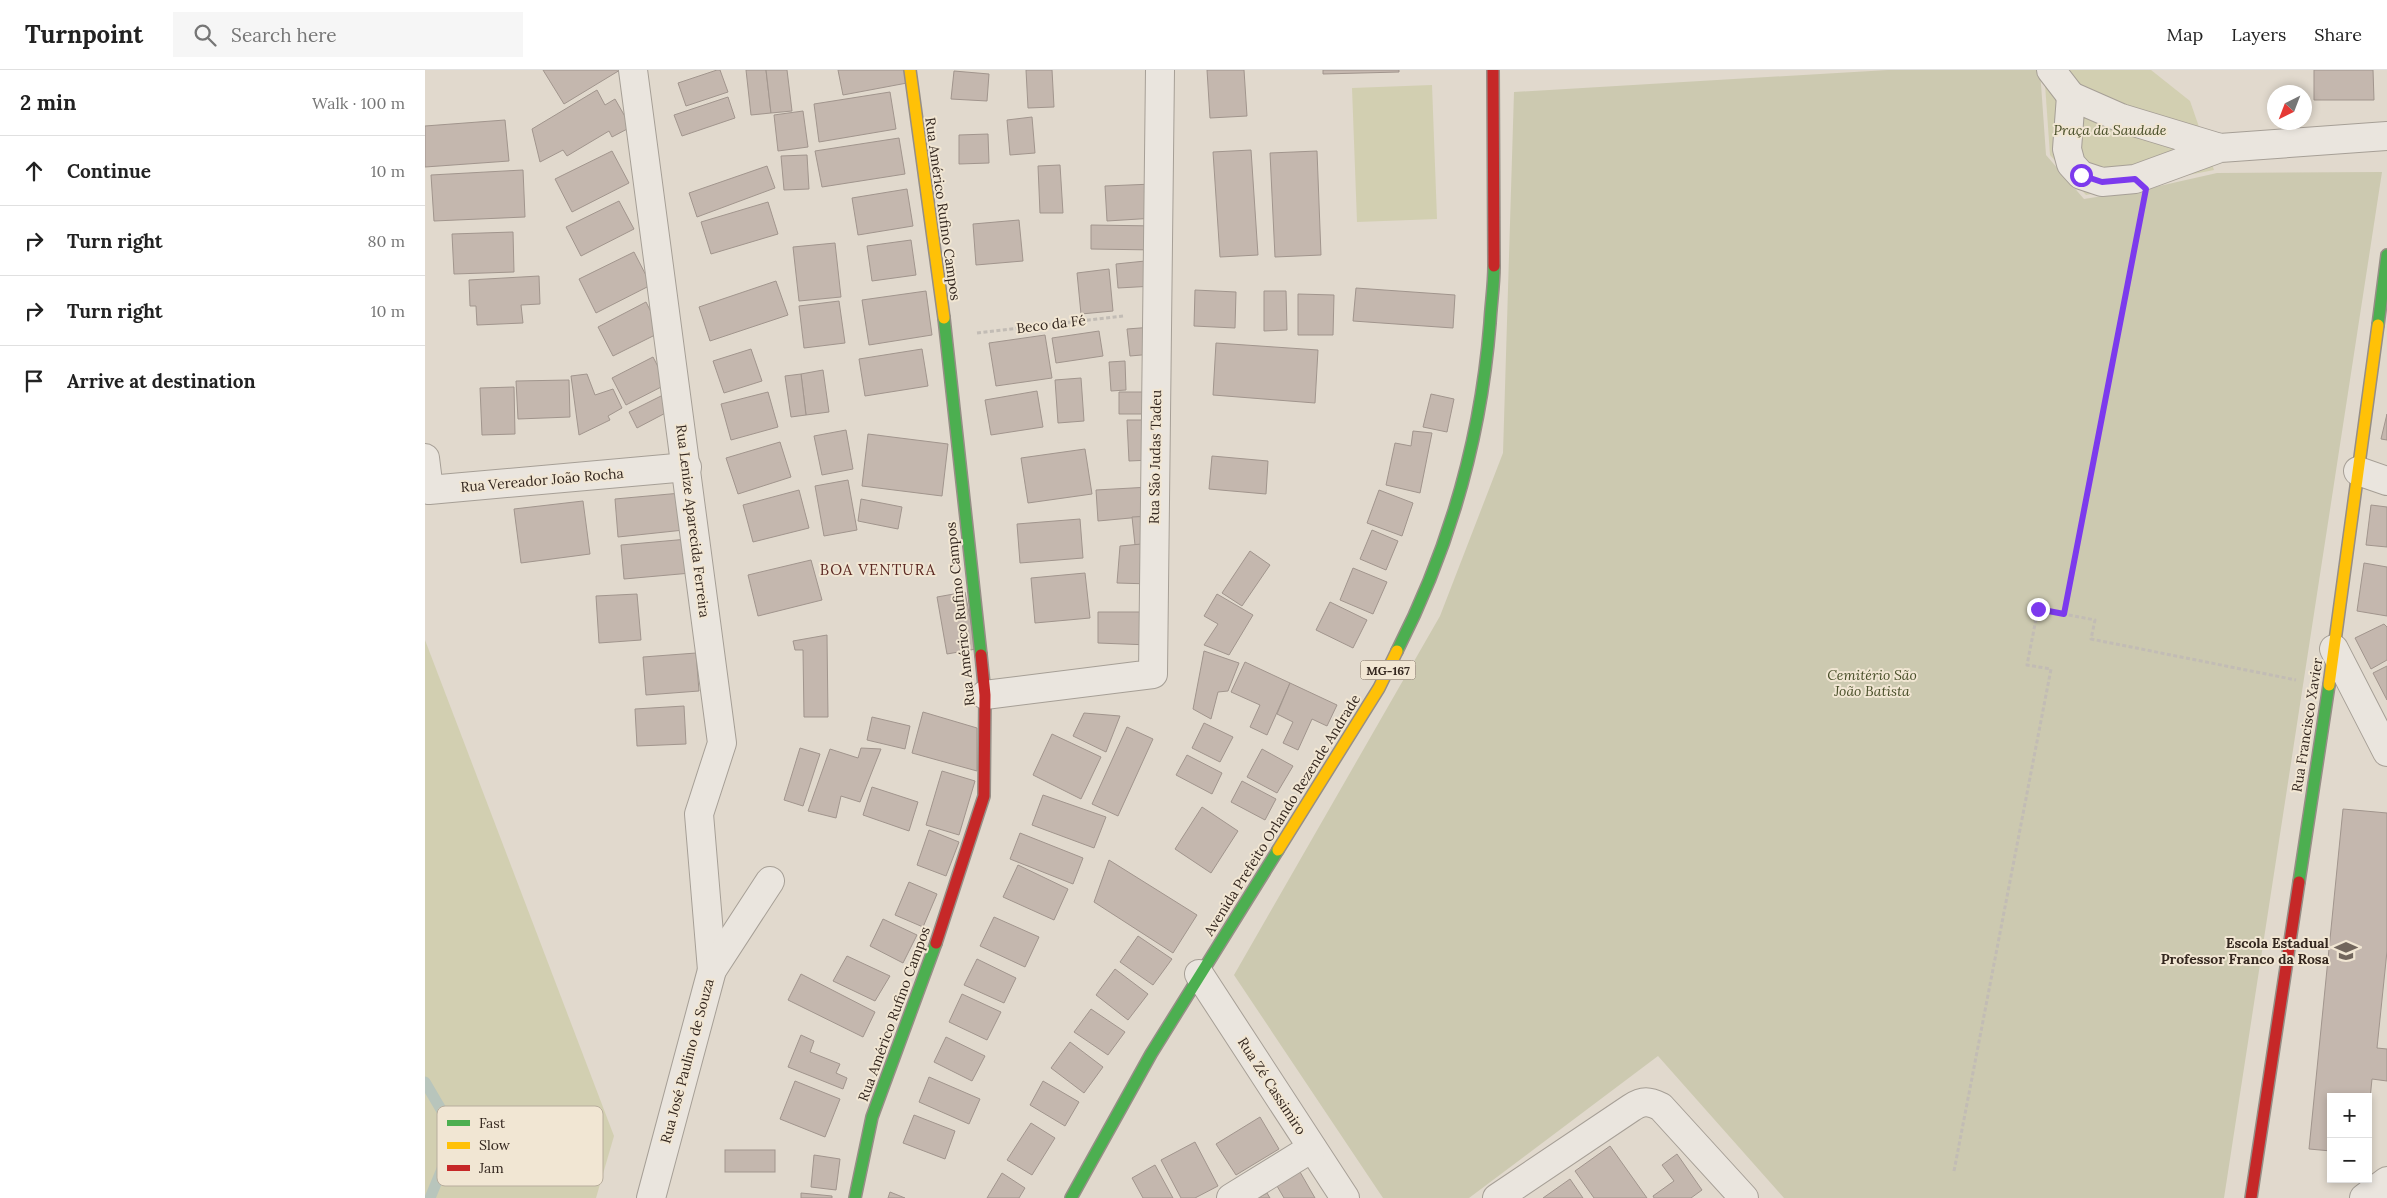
<!DOCTYPE html>
<meta charset="utf-8">
<style>
:root{--surface:#fff;--page:#f6f6f6;--text:#222;--muted:#767676;--line:#e0e0e0}
body{margin:0;font-family:Lora,serif;background:var(--page);color:var(--text)}
.controls{position:absolute;right:15px;bottom:15px;display:grid;overflow:hidden;border-radius:0px;box-shadow:0 2px 8px #0003}
.controls button{width:45px;height:45px;display:grid;place-items:center;padding:0;border:0;border-bottom:1px solid var(--line);background:var(--surface);color:var(--text);font:25px sans-serif}
.compass{position:absolute;left:1842px;top:15px;width:45px;height:45px;border-radius:50%;background:var(--surface);box-shadow:0 2px 8px #0003;rotate:222deg}
.stop{position:absolute;width:15px;height:15px;margin:-11px;border:4px solid #7c3aed;border-radius:50%;background:#fff}
.stop.end{background:#7c3aed;border-color:#fff;box-shadow:0 1px 5px #0008}
.list{margin:0;padding:0;list-style:none}
h2{display:flex;justify-content:space-between;align-items:center;height:65px;margin:0;padding:0 20px;font-size:21px}
h2 small{font-size:16px;font-weight:400;color:var(--muted)}
.list li{display:grid;grid-template-columns:32px 1fr auto;gap:15px;align-items:center;box-sizing:border-box;height:70px;padding:0 20px;border-top:1px solid var(--line)}
.list b{display:block;font-size:19px;white-space:nowrap}
.list em{font-size:16px;font-style:normal;color:var(--muted)}
.icon{flex:none;width:28px;height:28px;fill:none;stroke:currentColor;stroke-width:2;stroke-linecap:round;stroke-linejoin:round}
.map{position:relative;flex:none;width:1962px;height:1128px;overflow:hidden}
header{display:flex;align-items:center;gap:30px;box-sizing:border-box;height:70px;padding:0 25px;background:var(--surface);border-bottom:1px solid var(--line)}
header strong{font-size:24px}
nav{display:flex;gap:28px;margin-inline-start:auto;font-size:18px}
.search{width:350px;height:45px;background:var(--page);display:flex;align-items:center;gap:12px;box-sizing:border-box;padding:0 18px;border-radius:0px;color:var(--muted);font-size:19px}
main{display:flex}
aside{flex:1;background:var(--surface)}
.map>svg:first-child{display:block}
.green{fill:#d2cfb1}
.cemetery{fill:#ccc9b0}
.lines{fill:none;stroke-linecap:round;stroke-linejoin:round}
.stream{stroke:#b8c5bc;stroke-width:11}
.building{fill:#c4b7ae;stroke:#a1958d}
.street-casing{stroke:#a69f96;stroke-width:30}
.fast-casing{stroke:#968e86;stroke-width:14}
.slow-casing{stroke:#968e86;stroke-width:14}
.jam-casing{stroke:#968e86;stroke-width:14}
.path{stroke:#c2bcb5;stroke-width:3;stroke-dasharray:4 2.5;stroke-linecap:butt}
.street{stroke:#eae5de;stroke-width:28}
.fast{stroke:#4caf50;stroke-width:11}
.slow{stroke:#ffc107;stroke-width:11}
.jam{stroke:#c62828;stroke-width:11}
.route{stroke:#7c3aed;stroke-width:6}
.labels{text-anchor:middle;dominant-baseline:central;stroke-width:4;stroke-linejoin:round;paint-order:stroke}
.shield{fill:#f1e6d3;stroke:#6d6055;stroke-width:1}
.shield-label{font-size:12px;font-weight:bold;fill:#34271f}
.park-label{font-size:14px;font-style:italic;fill:#484e28;stroke:#f1e6d3}
.street-label{font-size:14px;fill:#34271f;stroke:#f1e6d3}
.poi-label{font-size:14px;font-weight:bold;fill:#34271f;stroke:#f1e6d3;text-anchor:end}
.neighbourhood-label{font-size:15px;letter-spacing:1px;fill:#5c2923;stroke:#f1e6d3}
.key{fill:#f1e6d3;stroke:#b8ad9d;stroke-width:1}
.key-label{font-size:14px;fill:#34271f}
</style>
<header>
<strong>Turnpoint</strong>
<div class="search"><svg class="icon" aria-label="search" viewBox="0 0 24 24"><circle cx="10" cy="10" r="6"/><path d="M15 15l6 6"/></svg>Search here</div>
<nav><a>Map</a><a>Layers</a><a>Share</a></nav>
</header>
<main>
<aside>
<h2>2 min<small>Walk · 100 m</small></h2>
<ul class="list">
<li><svg class="icon" aria-label="ahead" viewBox="0 0 24 24"><path d="M12 20V5M6 11l6-6 6 6"/></svg><div><b>Continue</b></div><em>10 m</em></li>
<li><svg class="icon" aria-label="right" viewBox="0 0 24 24"><path d="M7 20v-9h11M14 6l5 5-5 5"/></svg><div><b>Turn right</b></div><em>80 m</em></li>
<li><svg class="icon" aria-label="right" viewBox="0 0 24 24"><path d="M7 20v-9h11M14 6l5 5-5 5"/></svg><div><b>Turn right</b></div><em>10 m</em></li>
<li><svg class="icon" aria-label="arrive" viewBox="0 0 24 24"><path d="M6 21V4h12l-3 4 3 4H6"/></svg><div><b>Arrive at destination</b></div></li>
</ul>
</aside>
<div class="map">
<svg width="1962" height="1128" viewBox="0 0 1962 1128">
<rect width="100%" height="100%" fill="#e1d9cd"/>
<g class="green">
<polygon points="1619,0 1726,0 1765,31 1789,100 1661,125 1625,85"/>
<polygon points="1007,15 1012,149 932,152 927,18"/>
<polygon points="0,570 189,1066 171,1128 0,1128"/>
</g>
<polygon class="cemetery" points="1463,0 1615,0 1621,85 1659,129 1721,119 1792,103 1957,102 1799,1128 1359,1128 1233,986 1044,1128 958,1128 809,905 1015,546 1078,383 1089,22"/>
<g class="lines">
<polyline class="stream" points="0,1012 31,1065 5,1128"/>
</g>
<g class="building">
<polygon points="118,0 195,0 139,34"/>
<polygon points="292,0 295,0 303,22 261,36 253,13"/>
<polygon points="321,0 341,0 346,43 326,45"/>
<polygon points="341,0 362,0 367,41 346,43"/>
<polygon points="413,0 479,0 482,13 418,25"/>
<polygon points="601,0 627,0 629,37 603,38"/>
<polygon points="782,0 819,0 822,46 785,48"/>
<polygon points="898,0 974,0 974,2 898,4"/>
<polygon points="1889,0 1948,0 1949,30 1889,30"/>
<polygon points="529,1 564,4 562,31 526,29"/>
<polygon points="172,20 180,35 190,29 206,57 187,67 184,61 142,86 138,80 115,92 107,59"/>
<polygon points="465,22 471,59 394,72 389,34"/>
<polygon points="303,27 310,48 257,66 249,45"/>
<polygon points="378,41 383,77 353,81 349,45"/>
<polygon points="607,47 610,83 585,85 582,50"/>
<polygon points="80,50 84,91 0,97 0,56"/>
<polygon points="563,64 564,93 534,94 534,65"/>
<polygon points="474,68 480,104 397,117 390,81"/>
<polygon points="826,80 833,185 795,187 788,82"/>
<polygon points="187,81 204,113 147,142 130,109"/>
<polygon points="892,81 896,185 850,187 845,83"/>
<polygon points="382,85 384,119 359,120 356,86"/>
<polygon points="635,95 638,143 615,143 613,96"/>
<polygon points="342,96 350,118 272,147 264,123"/>
<polygon points="98,100 100,147 9,151 6,105"/>
<polygon points="728,114 730,148 682,151 680,116"/>
<polygon points="482,119 488,156 433,165 427,128"/>
<polygon points="194,131 209,159 156,186 141,157"/>
<polygon points="343,132 353,164 286,184 276,152"/>
<polygon points="594,150 598,191 551,195 548,154"/>
<polygon points="666,155 731,156 731,180 666,179"/>
<polygon points="88,162 89,202 29,204 27,164"/>
<polygon points="486,170 491,205 447,211 442,176"/>
<polygon points="410,173 416,227 374,231 368,177"/>
<polygon points="209,182 226,215 171,243 154,209"/>
<polygon points="730,190 729,216 693,218 691,194"/>
<polygon points="684,199 688,241 656,244 652,203"/>
<polygon points="114,206 115,234 96,235 98,253 52,255 51,236 45,236 44,210"/>
<polygon points="351,211 363,245 285,271 274,237"/>
<polygon points="931,218 1030,225 1028,258 928,251"/>
<polygon points="770,220 811,222 810,258 769,256"/>
<polygon points="501,221 507,265 444,275 437,230"/>
<polygon points="839,221 861,221 862,260 839,261"/>
<polygon points="873,224 909,225 908,265 873,265"/>
<polygon points="414,231 420,273 379,278 374,236"/>
<polygon points="221,232 236,262 188,286 173,257"/>
<polygon points="728,257 728,284 705,286 702,259"/>
<polygon points="674,261 678,286 631,293 627,268"/>
<polygon points="620,265 627,308 571,316 564,273"/>
<polygon points="791,273 893,280 890,333 788,325"/>
<polygon points="326,279 337,311 299,323 288,291"/>
<polygon points="497,279 503,316 440,326 434,289"/>
<polygon points="228,287 242,314 201,335 187,308"/>
<polygon points="700,291 701,320 686,321 684,292"/>
<polygon points="398,300 404,342 381,345 376,304"/>
<polygon points="162,304 170,325 188,319 197,338 183,346 185,350 154,365 146,306"/>
<polygon points="376,304 381,345 366,347 360,306"/>
<polygon points="656,308 659,351 633,353 630,310"/>
<polygon points="144,310 145,347 93,349 91,311"/>
<polygon points="89,317 90,364 57,365 55,318"/>
<polygon points="612,321 618,357 566,365 560,330"/>
<polygon points="343,322 353,357 306,370 296,334"/>
<polygon points="694,322 727,322 729,344 694,344"/>
<polygon points="242,323 250,338 212,358 204,342"/>
<polygon points="1006,324 1029,329 1022,362 998,357"/>
<polygon points="1962,344 1962,370 1956,369"/>
<polygon points="702,350 729,350 727,390 704,391"/>
<polygon points="421,360 428,399 397,405 389,366"/>
<polygon points="988,361 1007,363 995,423 961,415 970,373 986,376"/>
<polygon points="443,364 523,374 517,426 437,416"/>
<polygon points="355,372 366,407 313,424 301,388"/>
<polygon points="660,379 667,424 603,433 596,388"/>
<polygon points="787,386 843,391 841,424 784,419"/>
<polygon points="423,410 432,460 399,466 390,416"/>
<polygon points="725,417 727,446 673,451 671,420"/>
<polygon points="374,420 384,458 328,472 318,435"/>
<polygon points="954,420 988,433 977,466 942,453"/>
<polygon points="256,423 259,460 193,467 190,429"/>
<polygon points="436,429 477,437 473,459 433,451"/>
<polygon points="158,431 165,484 96,493 89,439"/>
<polygon points="1946,435 1962,437 1962,477 1941,475"/>
<polygon points="727,446 727,473 710,475 707,447"/>
<polygon points="655,449 658,488 595,493 592,454"/>
<polygon points="947,460 973,471 961,500 935,489"/>
<polygon points="263,469 266,503 199,509 196,475"/>
<polygon points="727,473 726,514 692,513 695,476"/>
<polygon points="825,481 845,495 817,536 797,523"/>
<polygon points="386,490 397,530 333,546 323,505"/>
<polygon points="1939,493 1962,497 1962,546 1932,541"/>
<polygon points="928,498 962,512 948,544 915,530"/>
<polygon points="660,503 665,548 610,553 606,508"/>
<polygon points="540,522 551,579 522,584 512,527"/>
<polygon points="212,524 216,570 174,573 171,526"/>
<polygon points="792,524 828,545 804,585 779,575 793,554 779,546"/>
<polygon points="905,532 942,550 928,578 891,560"/>
<polygon points="673,542 725,542 725,575 673,573"/>
<polygon points="1959,554 1962,557 1962,590 1946,599 1930,568"/>
<polygon points="402,565 403,647 379,647 378,580 370,580 368,571"/>
<polygon points="779,581 814,593 803,621 793,622 786,649 768,639"/>
<polygon points="271,583 274,621 221,625 218,587"/>
<polygon points="820,592 865,613 842,665 825,657 835,635 806,622"/>
<polygon points="1962,596 1962,630 1948,603"/>
<polygon points="865,613 912,635 902,656 887,649 873,680 858,673 868,652 852,644"/>
<polygon points="259,636 261,674 212,676 210,639"/>
<polygon points="498,642 552,658 552,701 487,683"/>
<polygon points="659,643 695,646 681,682 648,666"/>
<polygon points="447,647 485,656 480,679 442,670"/>
<polygon points="779,653 808,667 795,692 767,678"/>
<polygon points="702,657 728,669 693,746 667,734"/>
<polygon points="627,664 676,687 656,729 608,705"/>
<polygon points="375,678 395,684 378,736 359,730"/>
<polygon points="436,678 456,679 435,732 416,726 411,748 383,741 405,679 433,688"/>
<polygon points="837,679 868,696 852,723 822,707"/>
<polygon points="762,685 797,703 787,724 751,705"/>
<polygon points="517,701 550,711 534,765 501,755"/>
<polygon points="817,711 851,729 840,750 806,732"/>
<polygon points="447,717 493,732 484,761 438,745"/>
<polygon points="618,725 681,747 669,778 607,755"/>
<polygon points="777,737 813,761 786,803 750,779"/>
<polygon points="1918,739 1962,743 1962,881 1952,978 1962,979 1962,1011 1947,1009 1943,1049 1943,1027 1906,1027 1906,1081 1884,1079"/>
<polygon points="504,760 534,772 521,806 492,795"/>
<polygon points="595,763 658,788 648,814 585,789"/>
<polygon points="684,790 772,845 748,883 669,832"/>
<polygon points="593,795 643,819 629,850 578,827"/>
<polygon points="484,812 512,824 498,857 470,845"/>
<polygon points="569,847 614,867 600,897 555,876"/>
<polygon points="458,849 492,865 478,893 445,876"/>
<polygon points="713,866 747,889 728,915 695,892"/>
<polygon points="422,886 465,906 450,931 408,911"/>
<polygon points="552,889 591,908 579,933 539,915"/>
<polygon points="690,899 723,924 703,950 671,925"/>
<polygon points="376,904 450,942 438,967 363,930"/>
<polygon points="537,924 576,942 562,970 524,952"/>
<polygon points="666,939 700,962 683,985 649,962"/>
<polygon points="376,965 389,971 385,982 415,994 411,1003 422,1008 418,1019 363,997"/>
<polygon points="521,967 560,986 547,1011 509,992"/>
<polygon points="645,972 678,997 659,1023 626,998"/>
<polygon points="504,1007 555,1029 544,1054 494,1032"/>
<polygon points="370,1011 415,1029 400,1067 355,1049"/>
<polygon points="618,1011 654,1032 640,1056 605,1035"/>
<polygon points="489,1045 530,1061 520,1089 478,1073"/>
<polygon points="835,1047 854,1079 811,1105 791,1074"/>
<polygon points="606,1053 630,1068 607,1105 582,1090"/>
<polygon points="770,1072 793,1116 770,1128 756,1128 736,1090"/>
<polygon points="1185,1076 1222,1128 1169,1128 1150,1101"/>
<rect x="300" y="1080" width="50" height="22"/>
<polygon points="1252,1084 1277,1120 1266,1128 1229,1128 1228,1126 1249,1111 1237,1095"/>
<polygon points="389,1085 415,1089 411,1120 386,1117"/>
<polygon points="730,1095 748,1128 718,1128 707,1108"/>
<polygon points="875,1102 890,1128 859,1128 852,1116"/>
<polygon points="577,1103 600,1118 594,1128 562,1128"/>
<polygon points="1145,1109 1158,1128 1118,1128"/>
<polygon points="465,1122 480,1128 463,1128"/>
<polygon points="376,1123 407,1126 407,1128 376,1128"/>
<polygon points="842,1123 845,1128 833,1128"/>
</g>
<g class="lines">
<defs>
<g id="street">
<polyline points="208,0 297,673 274,744 287,900"/>
<polyline points="1626,0 1646,26"/>
<polyline points="1795,78 1696,48 1646,26 1642,79 1646,94 1656,105 1677,112 1710,109 1795,78 1962,66"/>
<polyline points="0,388 4,420 262,397"/>
<polyline points="1933,401 1962,411"/>
<polyline points="1909,579 1962,682"/>
<polyline points="560,625 728,604 735,0"/>
<polyline points="774,904 920,1128"/>
<polyline points="226,1128 287,900 345,811"/>
<polyline points="806,1128 887,1078"/>
<path d="M1072 1128 1206 1038C1218 1030 1224 1031 1236 1037L1319 1128"/>
<polyline points="1939,1128 1962,1111"/>
</g>
<g id="fast">
<polyline points="519,248 556,585"/>
<polyline points="1953,255 1962,185"/>
<path d="M972 581C1024 479 1056 367 1065 253 1066 234 1069 215 1069 196"/>
<polyline points="1874,812 1904,615"/>
<polyline points="430,1128 447,1047 511,873"/>
<polyline points="646,1128 726,984 853,780"/>
</g>
<g id="slow">
<polyline points="485,0 519,248"/>
<polyline points="1904,615 1953,255"/>
<polyline points="853,780 954,618 972,581"/>
</g>
<g id="jam">
<polyline points="1068,0 1069,196"/>
<polyline points="511,873 559,726 560,625 556,585"/>
<polyline points="1826,1128 1874,812"/>
</g>
</defs>
<use href="#street" class="street-casing"/>
<use href="#fast" class="fast-casing"/>
<use href="#slow" class="slow-casing"/>
<use href="#jam" class="jam-casing"/>
<g class="path">
<polyline points="552,263 699,246"/>
<polyline points="1639,544 1717,139"/>
<polyline points="1529,1101 1626,599 1602,595 1613,539 1670,550 1666,569 1871,610"/>
</g>
<use href="#street" class="street"/>
<use href="#fast" class="fast"/>
<use href="#slow" class="slow"/>
<use href="#jam" class="jam"/>
</g>
<g class="lines">
<polyline class="route" points="1613,539 1639,544 1721,119 1710,109 1677,112 1656,105"/>
</g>
<defs>
<symbol id="school-bare" viewBox="-9 -9 18 18"><path d="M0-5L7-2L0 1L-7-2ZM-4 1L0 2.5L4 1V4Q0 6-4 4Z" fill="#71655c" stroke="#f1e6d3" stroke-width="2.5" paint-order="stroke"/></symbol>
</defs>
<g fill-rule="evenodd">
<use href="#school-bare" x="1905" y="865" width="32" height="32"/>
</g>
<g class="labels">
<rect class="shield" x="935.5" y="590.5" width="55" height="19" rx="4"/>
<g class="shield-label">
<text x="963" y="600">MG-167</text>
</g>
<g class="park-label">
<text x="1685" y="60">Praça da Saudade</text>
<text x="1447" y="605">Cemitério São<tspan x="1447" dy="16">João Batista</tspan></text>
</g>
<g class="street-label">
<text transform="translate(518 139) rotate(82)">Rua Américo Rufino Campos</text>
<text transform="translate(626 254) rotate(-7)">Beco da Fé</text>
<text transform="translate(730 387) rotate(-89)">Rua São Judas Tadeu</text>
<text transform="translate(117 410) rotate(-5)">Rua Vereador João Rocha</text>
<text transform="translate(268 451) rotate(83)">Rua Lenize Aparecida Ferreira</text>
<text transform="translate(535 544) rotate(-96)">Rua Américo Rufino Campos</text>
<text transform="translate(1882 655) rotate(-81)">Rua Francisco Xavier</text>
<text transform="translate(857 745) rotate(-58)">Avenida Prefeito Orlando Rezende Andrade</text>
<text transform="translate(469 944) rotate(-70)">Rua Américo Rufino Campos</text>
<text transform="translate(262 991) rotate(-75)">Rua José Paulino de Souza</text>
<text transform="translate(847 1016) rotate(57)">Rua Zé Cassimiro</text>
</g>
<g class="poi-label">
<text x="1904" y="873">Escola Estadual<tspan x="1904" dy="16">Professor Franco da Rosa</tspan></text>
</g>
<g class="neighbourhood-label">
<text x="453" y="499">BOA VENTURA</text>
</g>
</g>
<rect x="12" y="1036" width="166" height="80" rx="8" class="key"/>
<rect x="22" y="1050" width="23" height="6" fill="#4caf50"/>
<rect x="22" y="1072" width="23" height="7" fill="#ffc107"/>
<rect x="22" y="1095" width="23" height="6" fill="#c62828"/>
<g class="key-label">
<text x="54" y="1058">Fast</text>
<text x="54" y="1080">Slow</text>
<text x="54" y="1103">Jam</text>
</g>
</svg>
<div class="controls">
<button>+</button>
<button>−</button>
</div>
<svg class="compass" viewBox="-18 -18 36 36"><path d="M0-13l5 13h-10z" fill="#e53935"/><path d="M0 13l5-13h-10z" fill="#767676"/></svg>
<div class="stop" style="left:1656px;top:105px"></div>
<div class="stop end" style="left:1613px;top:539px"></div>
</div>
</main>
